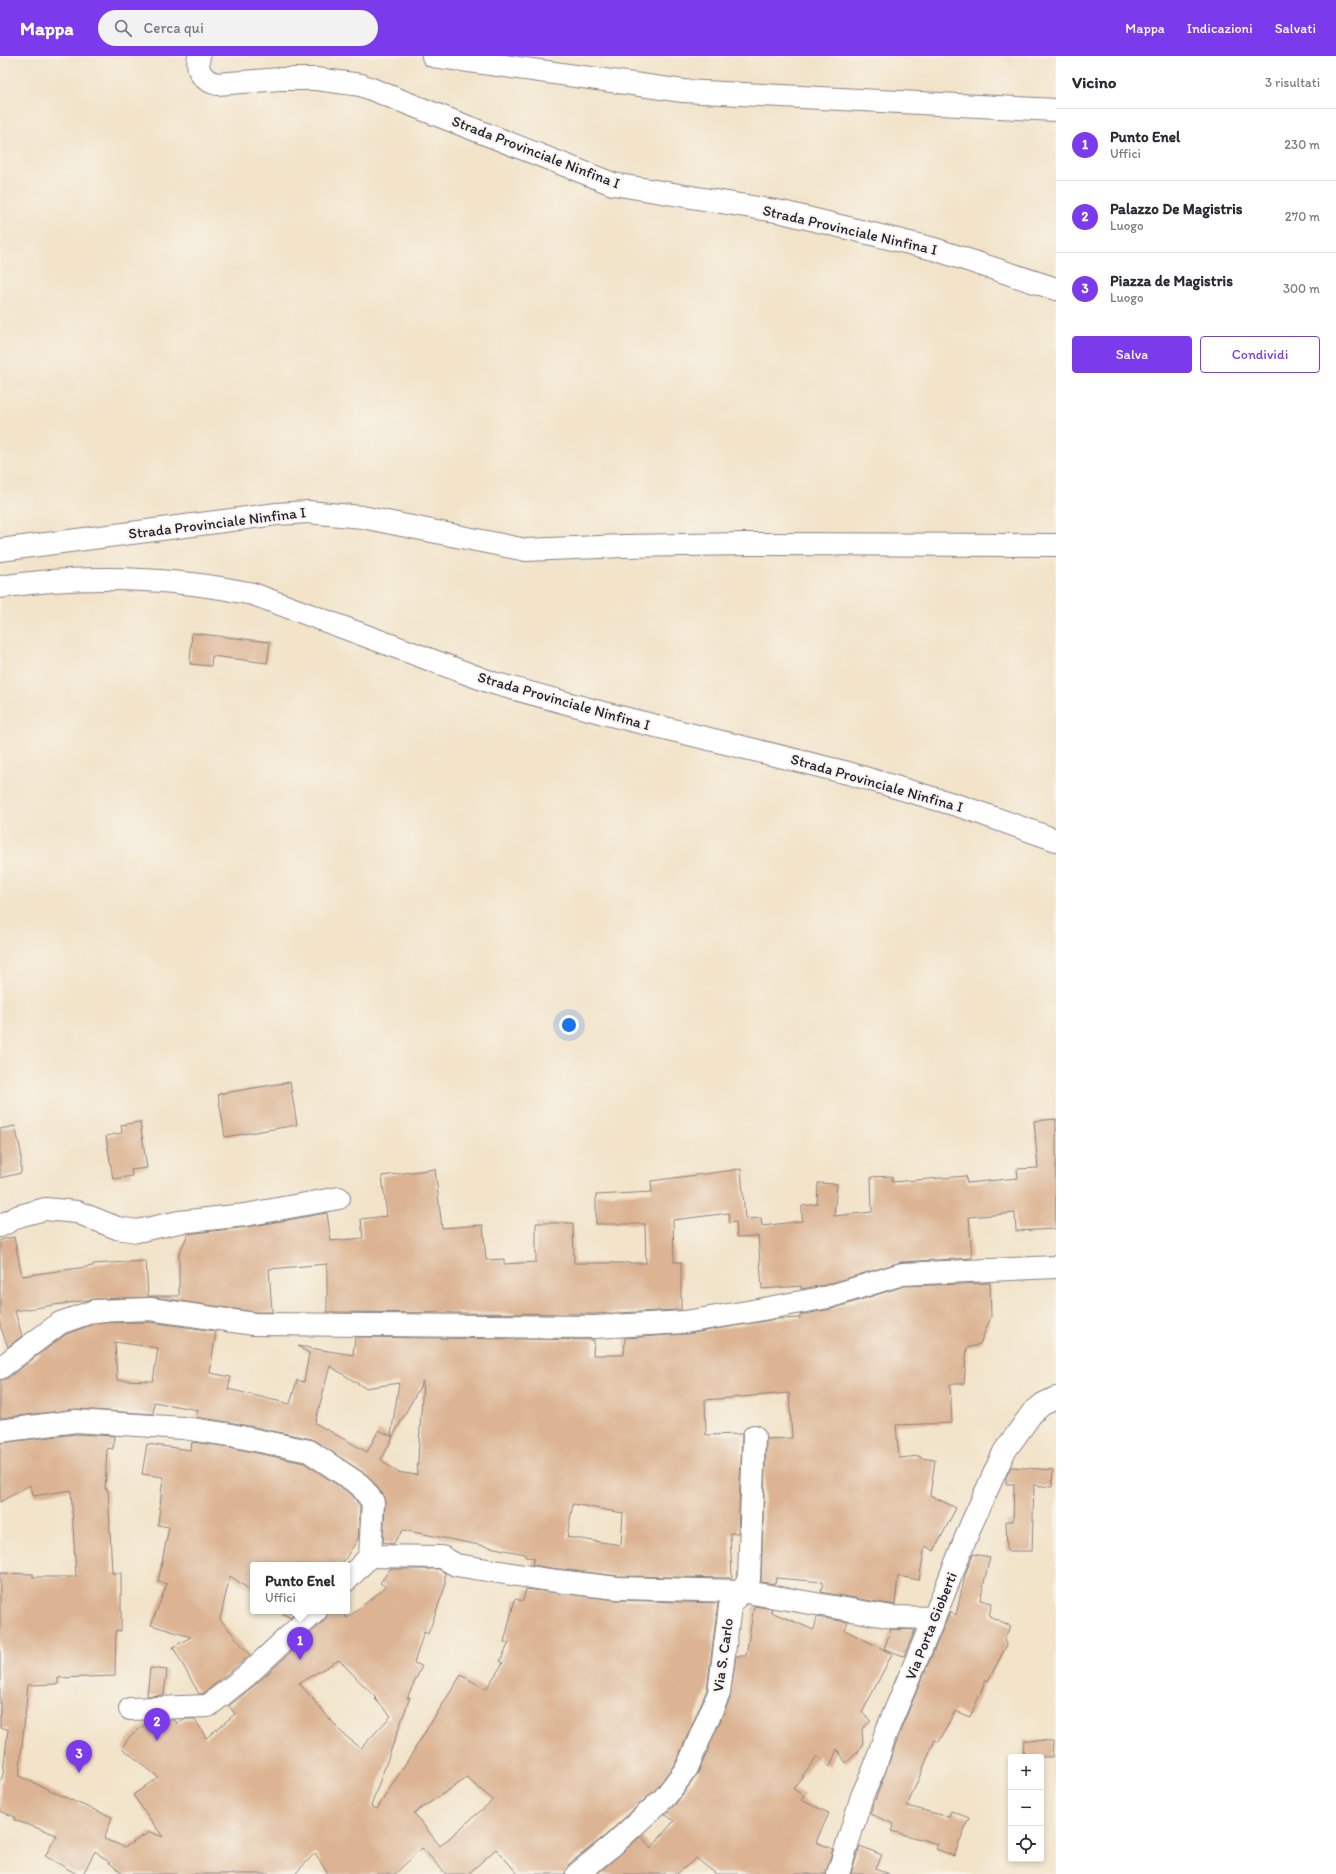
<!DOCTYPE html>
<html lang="it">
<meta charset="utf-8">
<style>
:root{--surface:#fff;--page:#f2f2f3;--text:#2b2b33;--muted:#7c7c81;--line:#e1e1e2;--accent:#7c3aed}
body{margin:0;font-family:Itim,sans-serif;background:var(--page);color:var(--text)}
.controls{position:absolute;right:12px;bottom:12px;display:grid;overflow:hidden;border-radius:4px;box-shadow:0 2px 6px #0003}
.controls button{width:36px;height:36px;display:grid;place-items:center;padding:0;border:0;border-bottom:1px solid var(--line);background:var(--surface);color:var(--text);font:20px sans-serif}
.you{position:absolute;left:569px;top:969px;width:14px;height:14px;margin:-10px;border:3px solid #fff;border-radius:50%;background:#1a73e8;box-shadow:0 0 0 6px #1a73e833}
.badge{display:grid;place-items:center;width:26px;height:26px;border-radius:50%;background:var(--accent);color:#fff;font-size:13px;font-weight:700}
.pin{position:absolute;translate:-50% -33px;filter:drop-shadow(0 1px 2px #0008)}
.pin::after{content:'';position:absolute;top:21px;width:14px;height:12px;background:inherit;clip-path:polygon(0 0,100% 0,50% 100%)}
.popup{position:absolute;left:250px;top:1506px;width:100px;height:52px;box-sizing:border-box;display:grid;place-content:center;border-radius:4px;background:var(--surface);filter:drop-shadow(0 1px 3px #0005);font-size:13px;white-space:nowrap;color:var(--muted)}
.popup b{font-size:15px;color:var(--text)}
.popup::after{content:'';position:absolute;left:50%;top:100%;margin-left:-8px;border:8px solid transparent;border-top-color:var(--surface)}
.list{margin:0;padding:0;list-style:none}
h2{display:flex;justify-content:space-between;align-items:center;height:52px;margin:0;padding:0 16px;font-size:17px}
h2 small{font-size:13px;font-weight:400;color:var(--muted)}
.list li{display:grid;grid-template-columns:26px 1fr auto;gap:12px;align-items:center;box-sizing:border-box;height:72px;padding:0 16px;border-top:1px solid var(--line)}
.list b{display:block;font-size:15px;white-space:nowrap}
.list p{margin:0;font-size:13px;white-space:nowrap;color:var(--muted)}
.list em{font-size:13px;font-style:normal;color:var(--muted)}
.actions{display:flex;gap:8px;padding:12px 16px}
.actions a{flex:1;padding:9px 0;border:1px solid var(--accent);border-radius:4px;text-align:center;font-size:14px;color:var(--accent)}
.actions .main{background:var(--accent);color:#fff}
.icon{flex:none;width:22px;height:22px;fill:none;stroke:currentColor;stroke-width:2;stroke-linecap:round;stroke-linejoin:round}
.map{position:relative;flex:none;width:1056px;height:1818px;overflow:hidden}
header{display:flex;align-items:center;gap:24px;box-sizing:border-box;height:56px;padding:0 20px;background:var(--accent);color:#fff}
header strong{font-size:19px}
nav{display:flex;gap:22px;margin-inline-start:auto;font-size:14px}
.search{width:280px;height:36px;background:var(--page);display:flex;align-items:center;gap:10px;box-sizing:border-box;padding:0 14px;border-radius:22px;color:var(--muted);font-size:15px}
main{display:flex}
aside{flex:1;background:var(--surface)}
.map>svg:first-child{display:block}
.building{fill:#dcb493;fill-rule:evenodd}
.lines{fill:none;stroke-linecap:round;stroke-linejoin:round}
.minor-casing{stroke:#8a8282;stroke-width:24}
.minor{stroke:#fff;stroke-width:22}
.labels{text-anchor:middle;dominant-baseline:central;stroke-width:4;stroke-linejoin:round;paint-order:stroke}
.street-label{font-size:15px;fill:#22223b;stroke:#f7f3e8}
</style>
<header>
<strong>Mappa</strong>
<div class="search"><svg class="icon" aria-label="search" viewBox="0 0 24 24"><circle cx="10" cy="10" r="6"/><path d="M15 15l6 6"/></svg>Cerca qui</div>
<nav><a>Mappa</a><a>Indicazioni</a><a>Salvati</a></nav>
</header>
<main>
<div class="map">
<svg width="1056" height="1818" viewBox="0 0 1056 1818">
<rect width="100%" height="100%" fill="#f7f3e8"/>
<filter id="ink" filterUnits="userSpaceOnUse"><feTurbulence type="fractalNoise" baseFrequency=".025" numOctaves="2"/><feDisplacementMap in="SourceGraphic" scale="8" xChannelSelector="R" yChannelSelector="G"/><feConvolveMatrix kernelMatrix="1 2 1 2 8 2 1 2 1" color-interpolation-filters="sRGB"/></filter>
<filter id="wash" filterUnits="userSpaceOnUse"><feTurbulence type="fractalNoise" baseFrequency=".012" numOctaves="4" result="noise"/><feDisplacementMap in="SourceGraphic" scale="16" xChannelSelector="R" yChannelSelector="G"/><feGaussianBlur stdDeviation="0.9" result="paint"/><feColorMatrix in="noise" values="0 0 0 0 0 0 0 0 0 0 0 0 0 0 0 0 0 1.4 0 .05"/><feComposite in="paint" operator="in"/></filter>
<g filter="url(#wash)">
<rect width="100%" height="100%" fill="#f2e3c9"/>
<g id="blocks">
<g class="building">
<polygon points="192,577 270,586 267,607 212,600 211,610 190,608"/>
<polygon points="290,1026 297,1069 225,1081 218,1038"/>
<polygon points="1056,1063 1056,1173 1016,1175 1015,1157 969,1161 972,1202 901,1206 825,1229 801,1233 801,1230 762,1233 758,1180 737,1181 736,1166 729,1167 729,1157 673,1164 674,1206 681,1206 681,1254 594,1258 327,1256 327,1208 269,1213 272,1256 255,1256 152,1241 94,1243 15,1255 22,1280 8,1291 0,1270 0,1184 14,1181 22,1220 93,1210 93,1208 146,1205 148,1240 179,1240 179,1198 188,1178 247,1171 327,1157 331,1185 363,1182 361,1163 387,1160 382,1120 435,1113 442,1172 483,1169 486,1204 504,1203 504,1208 536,1206 536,1167 573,1167 574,1207 646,1207 645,1168 596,1168 596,1139 652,1136 651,1125 741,1113 745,1163 761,1162 762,1170 802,1165 802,1150 817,1148 818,1127 837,1128 834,1160 872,1156 871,1121 892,1120 892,1126 966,1120 967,1127 1018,1122 1017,1113 1038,1112 1034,1065"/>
<polygon points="140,1066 147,1112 131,1114 132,1120 113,1123 106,1080 122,1077 121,1069"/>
<polygon points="15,1070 21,1096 21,1117 0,1122 0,1073"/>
<path d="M990 1227 991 1261 986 1273 980 1288 967 1292 964 1328H950L952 1367 896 1369 899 1402 920 1400V1402L935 1404 930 1439 956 1452 934 1495 925 1490 919 1524 898 1520 895 1549 821 1536 823 1526 776 1522 775 1528 761 1526 766 1383 792 1382 789 1337 705 1344 706 1379 742 1378 738 1477H730L732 1522 618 1520 551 1512 532 1509 534 1502 525 1501V1498L403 1474 393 1488 383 1486 385 1446 383 1438 367 1419 312 1383 234 1367 196 1361 198 1354 154 1346 153 1358 77 1353 0 1362V1324L8 1322 66 1278 96 1267 149 1266 216 1275 210 1317 231 1321 228 1333 290 1348 297 1324 304 1326 309 1297 298 1290 353 1299 355 1281 594 1284 593 1299H624L625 1282 687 1278 777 1263 800 1262V1259L832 1253 904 1230ZM115 1286 158 1292 153 1325 117 1324ZM330 1310 365 1332 399 1327 391 1380H393L423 1325 417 1419 397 1416 381 1404 393 1381 379 1374 367 1396 315 1367ZM573 1448 623 1457 621 1489 567 1481Z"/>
<path d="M76 1378 114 1380 113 1393 107 1392 105 1433H108L112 1517H121V1575L116 1574 115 1620 58 1622V1628L28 1629 19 1720 80 1748 112 1761 104 1783 125 1791 150 1776 163 1781 133 1739 158 1721 122 1692 130 1680 150 1665 175 1664 177 1668 186 1663H195L206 1682 235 1658 229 1650 255 1629 301 1587 325 1564 328 1555H341L347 1562 386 1531 380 1527 390 1513H439L445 1517V1531L428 1578 424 1576 414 1607 422 1610 407 1642 410 1641 371 1750 377 1753 461 1619 486 1633 503 1607 500 1605 509 1587 504 1586 515 1543 523 1545 526 1533 617 1544 718 1547 707 1634 676 1706 656 1733 606 1779 569 1808 565 1818H518L496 1793 468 1818H446L422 1792 395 1818H328L315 1797 295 1818H123L95 1795 83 1818H77L45 1800 57 1779 14 1764 15 1761 0 1755V1728L3 1717 8 1673 0 1672V1517L33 1518V1521H76L71 1434 34 1440 30 1429 0 1446V1387ZM339 1604 376 1642 375 1643 391 1660 361 1692 343 1678 299 1627ZM467 1722 493 1744 440 1790 414 1757Z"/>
<polygon points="192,1386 229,1391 304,1407 351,1438 360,1450 358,1483 341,1509 253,1509 253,1536 230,1520 220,1563 250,1599 204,1637 199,1638 173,1591 191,1581 151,1569 167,1528 158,1526 169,1471 158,1469 163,1421 142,1418 147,1388 191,1394"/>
<polygon points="1011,1411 1053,1414 1052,1431 1034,1429 1032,1495 1007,1495 1006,1465 1013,1465 1014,1428 1006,1428 1006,1421"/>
<polygon points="973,1498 990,1501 980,1544 992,1547 989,1560 1011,1570 1004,1583 1007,1589 988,1625 986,1624 970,1661 955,1655 939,1686 935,1684 907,1750 949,1761 951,1755 969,1762 954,1800 936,1793 938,1788 891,1775 894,1768 870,1758 903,1668 950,1556 956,1559 966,1516"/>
<polygon points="754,1550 772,1553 771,1556 814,1574 817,1561 848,1566 845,1574 892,1598 862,1657 871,1665 862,1673 863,1687 857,1697 846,1707 837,1693 830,1711 817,1700 793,1733 804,1740 801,1744 829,1757 816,1786 833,1793 826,1818 716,1818 696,1802 677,1818 597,1818 641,1780 651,1792 674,1765 665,1758 675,1749 698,1717 730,1642 736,1600 746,1600"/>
<polygon points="280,1555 298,1555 290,1562"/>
<polygon points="891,1573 915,1574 904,1600 884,1593"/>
<polygon points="150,1612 167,1614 164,1639 147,1640"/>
<polygon points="1024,1684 1053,1685 1052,1701 1023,1701"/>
<polygon points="860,1790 882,1799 876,1812 889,1818 851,1818"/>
</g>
</g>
</g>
<g filter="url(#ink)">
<use href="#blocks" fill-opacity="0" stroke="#8a8282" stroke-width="1"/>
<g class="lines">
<defs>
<g id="minor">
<path d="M199 0C196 15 202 24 217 28L280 23H316L361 29 613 128 782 156 934 193 1056 233"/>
<polyline points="433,0 683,35 1056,54"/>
<polyline points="0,494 277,458 308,456 362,461 526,494 623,490 747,488 1056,489"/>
<path d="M0 531C80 518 174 521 253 538L493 627 607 658 848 717 963 751 1056 784"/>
<polyline points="0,1170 19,1160 45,1153 77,1156 117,1172 137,1175 179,1166 245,1159 339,1142"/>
<polyline points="0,1312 60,1267 94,1255 150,1253 254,1268 594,1271 685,1266 747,1256 828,1241 902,1218 1056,1211"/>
<polyline points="0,1375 76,1365 183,1372 231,1379 309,1395 360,1429 373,1446 370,1500 347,1524"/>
<polyline points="370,1500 442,1501 456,1509 549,1524 617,1532 740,1535 892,1561 934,1562"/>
<polyline points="130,1653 208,1650 246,1620 316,1555"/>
<polyline points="577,1818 614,1788 665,1741 687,1712 719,1637 730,1550 749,1523 754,1380"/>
<polyline points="838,1818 862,1740 875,1711 885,1679 934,1562 971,1469 1004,1396 1032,1357 1043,1348 1056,1342"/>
</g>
</defs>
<use href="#minor" class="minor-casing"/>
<use href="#minor" class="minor"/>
</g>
</g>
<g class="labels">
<g class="street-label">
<text transform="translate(536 96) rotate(21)">Strada Provinciale Ninfina I</text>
<text transform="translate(850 174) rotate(13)">Strada Provinciale Ninfina I</text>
<text transform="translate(217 467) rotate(-7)">Strada Provinciale Ninfina I</text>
<text transform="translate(564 645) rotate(16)">Strada Provinciale Ninfina I</text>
<text transform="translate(877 727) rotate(16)">Strada Provinciale Ninfina I</text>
<text transform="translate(931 1570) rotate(-68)">Via Porta Gioberti</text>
<text transform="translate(723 1599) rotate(-82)">Via S. Carlo</text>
</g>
</g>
</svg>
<div class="controls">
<button>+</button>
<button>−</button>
<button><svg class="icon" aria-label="locate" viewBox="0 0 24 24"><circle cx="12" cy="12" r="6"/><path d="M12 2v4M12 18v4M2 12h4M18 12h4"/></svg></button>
</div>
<div class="you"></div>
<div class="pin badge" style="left:300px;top:1604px">1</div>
<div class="popup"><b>Punto Enel</b>Uffici</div>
<div class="pin badge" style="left:157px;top:1685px">2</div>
<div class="pin badge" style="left:79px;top:1717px">3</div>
</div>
<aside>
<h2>Vicino<small>3 risultati</small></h2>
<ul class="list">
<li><span class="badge">1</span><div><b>Punto Enel</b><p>Uffici</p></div><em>230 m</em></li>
<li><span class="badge">2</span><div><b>Palazzo De Magistris</b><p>Luogo</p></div><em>270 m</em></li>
<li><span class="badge">3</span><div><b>Piazza de Magistris</b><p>Luogo</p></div><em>300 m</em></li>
</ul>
<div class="actions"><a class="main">Salva</a><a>Condividi</a></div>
</aside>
</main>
